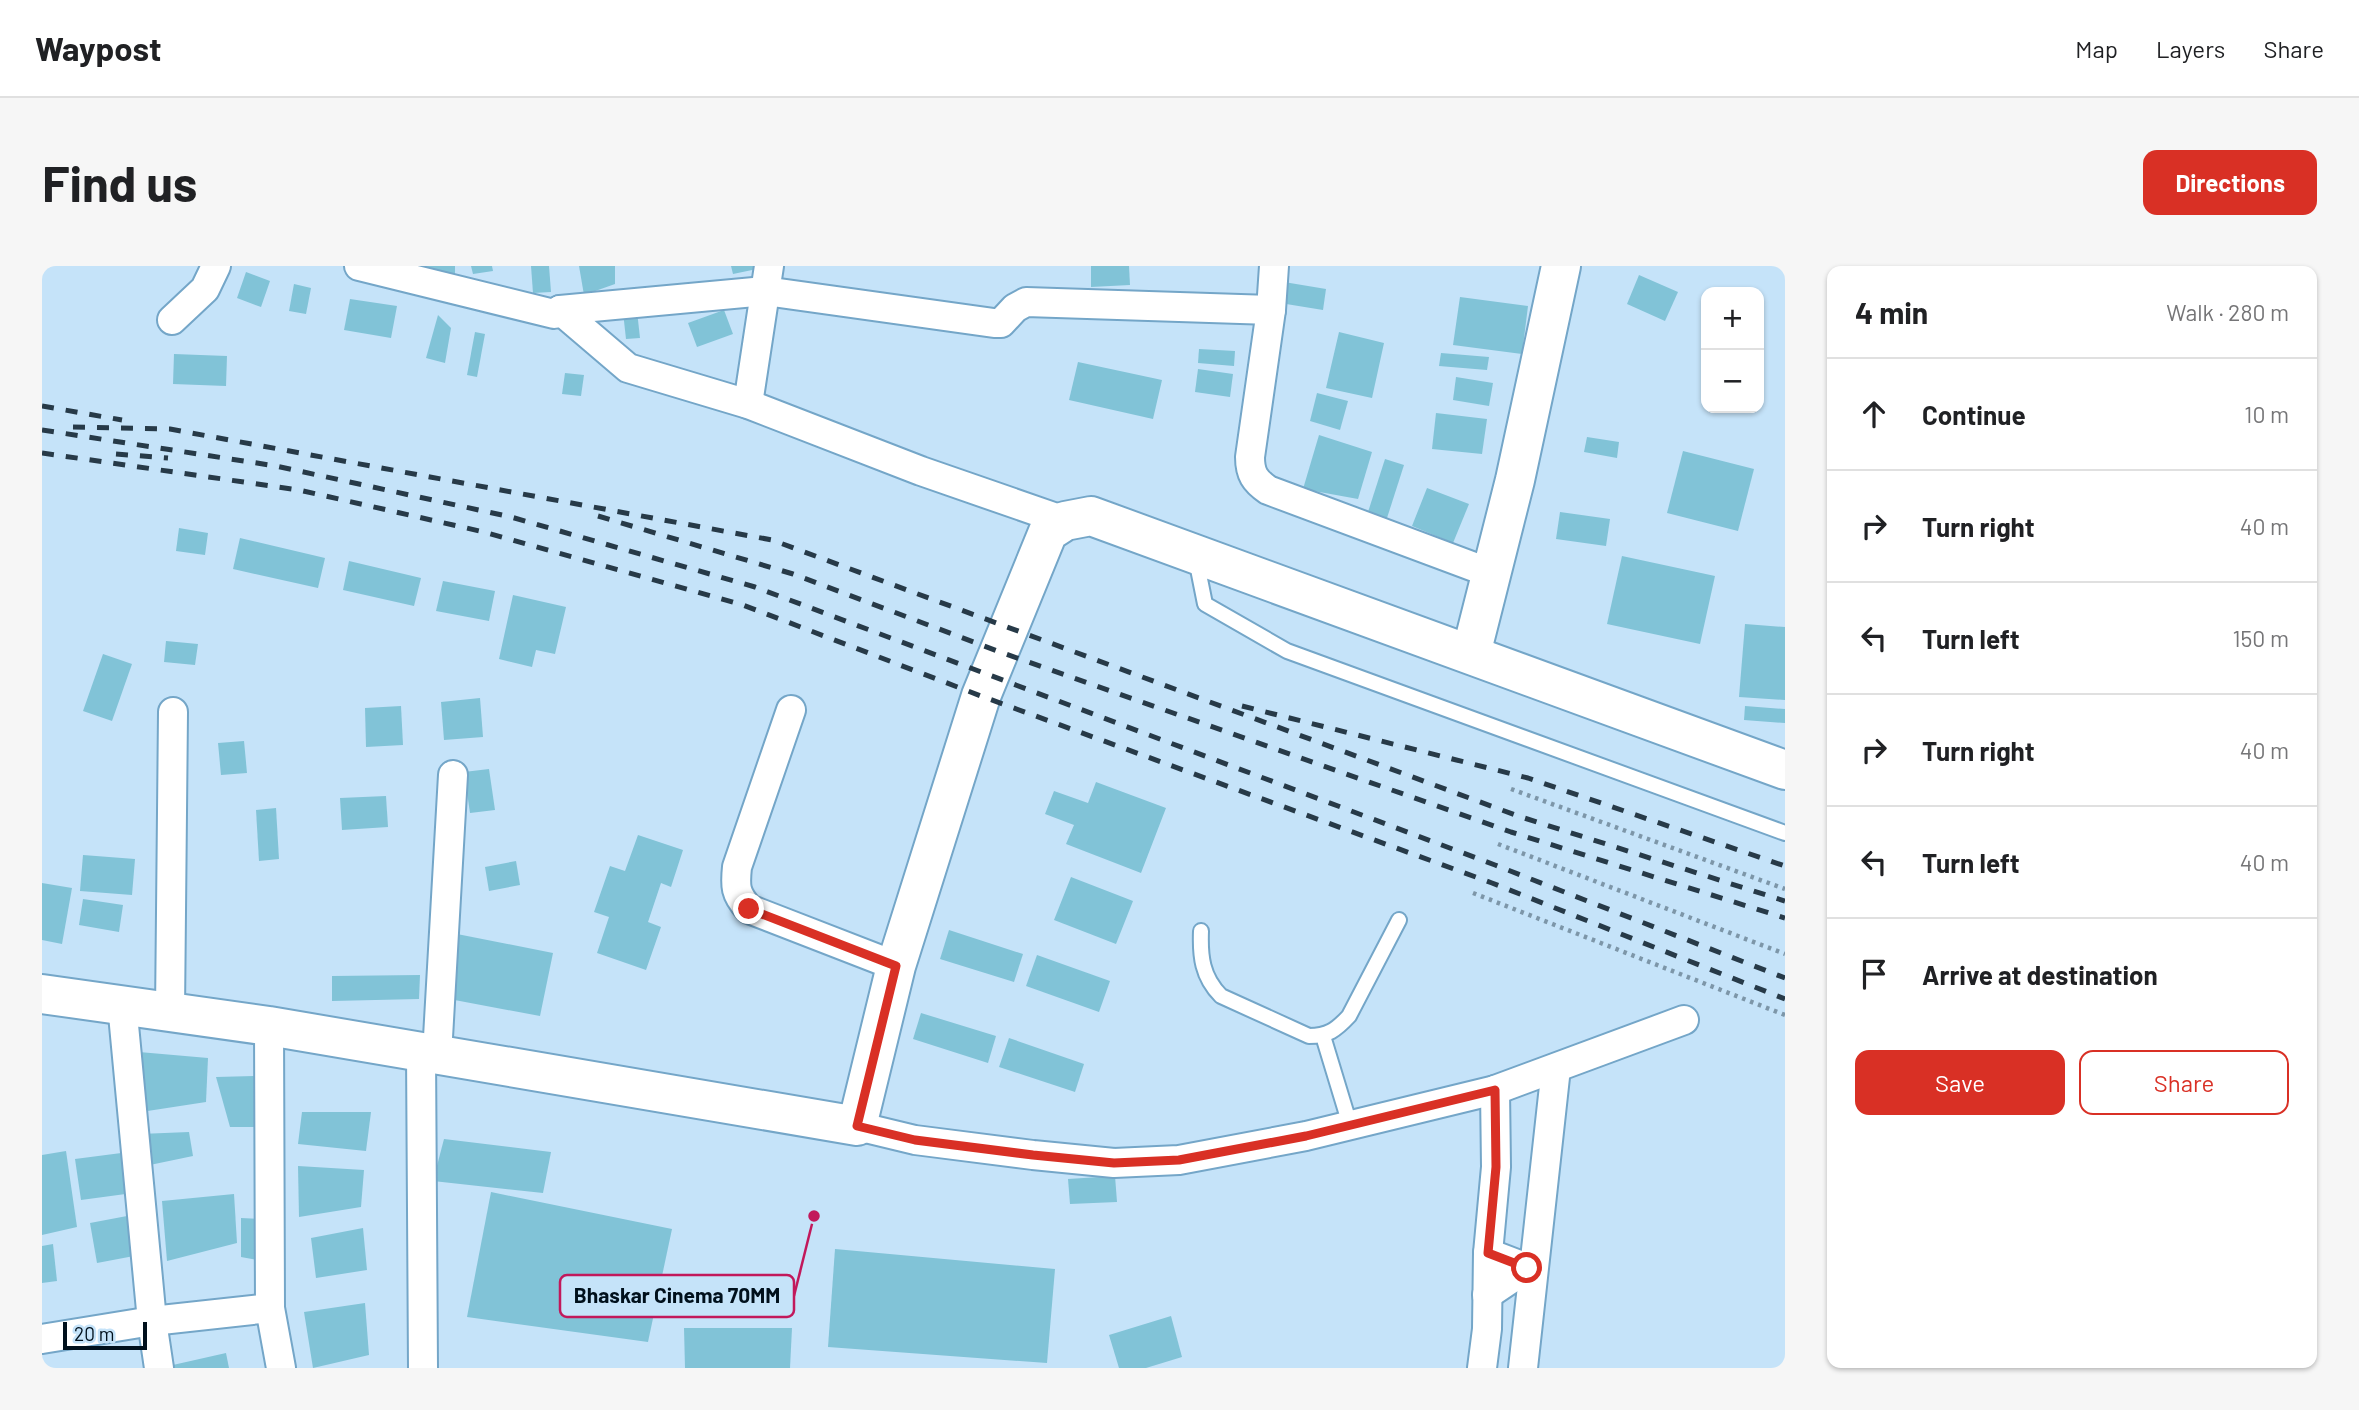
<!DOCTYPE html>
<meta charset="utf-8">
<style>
:root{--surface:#fff;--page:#f6f6f6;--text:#202124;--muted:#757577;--line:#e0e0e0;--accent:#d93025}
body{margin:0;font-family:Barlow,sans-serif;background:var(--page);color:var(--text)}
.controls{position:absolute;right:21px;top:21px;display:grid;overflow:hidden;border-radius:14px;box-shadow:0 2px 5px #0004}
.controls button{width:63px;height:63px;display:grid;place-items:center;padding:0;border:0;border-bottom:2px solid var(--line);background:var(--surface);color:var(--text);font:35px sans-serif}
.scale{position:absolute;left:21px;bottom:18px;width:84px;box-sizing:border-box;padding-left:7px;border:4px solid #00101c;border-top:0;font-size:19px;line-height:24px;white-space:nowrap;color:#00101c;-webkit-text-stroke:5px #c5e3f9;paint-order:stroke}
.stop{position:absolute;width:21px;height:21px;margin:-16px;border:5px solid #d93025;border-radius:50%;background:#fff}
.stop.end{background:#d93025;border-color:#fff;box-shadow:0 2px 7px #0008}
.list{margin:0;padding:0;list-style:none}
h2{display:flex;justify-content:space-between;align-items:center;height:91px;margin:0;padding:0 28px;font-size:30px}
h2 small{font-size:23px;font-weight:400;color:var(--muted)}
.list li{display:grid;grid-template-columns:46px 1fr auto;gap:21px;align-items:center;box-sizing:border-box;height:112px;padding:0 28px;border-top:2px solid var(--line)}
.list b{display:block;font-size:26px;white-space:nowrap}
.list em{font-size:23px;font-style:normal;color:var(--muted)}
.actions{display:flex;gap:14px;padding:21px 28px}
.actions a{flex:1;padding:16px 0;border:2px solid var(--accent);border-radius:14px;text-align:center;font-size:24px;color:var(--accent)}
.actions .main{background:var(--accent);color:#fff}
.icon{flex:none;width:38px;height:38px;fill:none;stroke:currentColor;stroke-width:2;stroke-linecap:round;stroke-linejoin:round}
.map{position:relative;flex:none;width:1743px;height:1102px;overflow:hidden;border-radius:14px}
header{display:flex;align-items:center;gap:42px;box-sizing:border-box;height:98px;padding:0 35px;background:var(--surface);border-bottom:2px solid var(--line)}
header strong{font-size:33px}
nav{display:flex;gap:38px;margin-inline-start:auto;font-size:24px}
.intro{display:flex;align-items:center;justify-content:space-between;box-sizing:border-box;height:168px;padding:0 42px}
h1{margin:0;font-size:49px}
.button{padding:18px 32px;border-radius:14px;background:var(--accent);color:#fff;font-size:24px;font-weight:700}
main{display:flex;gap:42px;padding:0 42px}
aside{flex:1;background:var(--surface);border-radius:14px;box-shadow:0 2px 5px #0004}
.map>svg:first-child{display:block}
.building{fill:#81c3d7}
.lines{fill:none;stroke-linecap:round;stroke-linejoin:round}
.lane-casing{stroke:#74a6c8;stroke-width:18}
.street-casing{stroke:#74a6c8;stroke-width:32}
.secondary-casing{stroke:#74a6c8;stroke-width:42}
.path{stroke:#7d96a8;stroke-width:4.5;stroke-dasharray:3.5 5;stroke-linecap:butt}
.lane{stroke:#fff;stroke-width:14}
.street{stroke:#fff;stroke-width:28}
.secondary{stroke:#fff;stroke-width:38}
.rail{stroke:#273a48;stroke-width:5;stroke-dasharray:12 12;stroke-linecap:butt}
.route{stroke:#d93025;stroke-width:9}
.leader{fill:none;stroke:#c2185b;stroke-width:2.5}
.callout-dot{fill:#c2185b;stroke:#c5e3f9;stroke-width:2.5}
.callout{fill:#c5e3f9;stroke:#c2185b;stroke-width:2.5}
.callout-label{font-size:21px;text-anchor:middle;font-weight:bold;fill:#00101c}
</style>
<header>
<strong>Waypost</strong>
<nav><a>Map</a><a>Layers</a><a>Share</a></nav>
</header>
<div class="intro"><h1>Find us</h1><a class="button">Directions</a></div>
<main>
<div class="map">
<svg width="1743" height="1102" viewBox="0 0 1743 1102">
<rect width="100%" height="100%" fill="#c5e3f9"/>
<g class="building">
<polygon points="380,0 413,0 413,8 381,11"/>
<polygon points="429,0 450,0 451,5 431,8"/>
<polygon points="489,0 507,0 509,26 491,27"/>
<polygon points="537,0 573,0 573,18 542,29"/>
<polygon points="689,0 725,0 725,1 691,8"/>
<polygon points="1049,0 1087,0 1088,19 1049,21"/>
<polygon points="204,6 228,15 219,41 195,32"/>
<polygon points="1597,9 1636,26 1623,55 1585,38"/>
<polygon points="1242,16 1284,23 1281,44 1238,37"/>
<polygon points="252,18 269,22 264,48 247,45"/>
<polygon points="1418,31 1486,40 1480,88 1411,79"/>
<polygon points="308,33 355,40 349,72 302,64"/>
<polygon points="682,44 691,68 655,81 646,57"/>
<polygon points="595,45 598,72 584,73 581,46"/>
<polygon points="396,49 409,62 403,97 384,92"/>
<polygon points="433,66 443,68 435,111 425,109"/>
<polygon points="1297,66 1342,77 1330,132 1284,122"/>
<polygon points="1157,83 1193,85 1192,100 1156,97"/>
<polygon points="1399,87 1447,91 1445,104 1397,100"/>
<polygon points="132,88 185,90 184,120 131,118"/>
<polygon points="1036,96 1120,114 1111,153 1027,134"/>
<polygon points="1156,103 1191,108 1188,131 1153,126"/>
<polygon points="523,107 542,109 539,130 520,128"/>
<polygon points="1414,111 1451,117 1447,140 1411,134"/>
<polygon points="1275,127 1306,135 1298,164 1268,155"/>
<polygon points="1394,147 1445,153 1440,188 1390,183"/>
<polygon points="1277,169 1330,186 1316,233 1261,223"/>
<polygon points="1545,171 1577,176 1575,192 1542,186"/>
<polygon points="1641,185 1712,203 1696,265 1625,247"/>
<polygon points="1343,193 1362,199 1345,252 1326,246"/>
<polygon points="1385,222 1427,238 1411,277 1370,260"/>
<polygon points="1518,246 1568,253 1564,280 1514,273"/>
<polygon points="137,262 166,267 163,289 134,285"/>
<polygon points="198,272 283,292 276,322 191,303"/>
<polygon points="1580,290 1673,310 1658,378 1565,358"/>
<polygon points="307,295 379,312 372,340 301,324"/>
<polygon points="401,315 453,325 447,355 394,345"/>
<polygon points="471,329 524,341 513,388 494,384 490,401 457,393"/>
<polygon points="1703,358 1743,361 1743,434 1697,431"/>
<polygon points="124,375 156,378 153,399 122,396"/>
<polygon points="61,388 90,398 70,455 41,445"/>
<polygon points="438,432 441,471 402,474 399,436"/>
<polygon points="359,440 361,479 324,481 323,442"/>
<polygon points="1703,440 1743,443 1743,457 1702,454"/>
<polygon points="202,475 205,507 179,509 176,477"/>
<polygon points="447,503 453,544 428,547 422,506"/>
<polygon points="1054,516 1124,542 1099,607 1024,578 1032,559 1003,548 1012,525 1046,537"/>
<polygon points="344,530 346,561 300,564 298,532"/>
<polygon points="234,542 237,593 217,595 214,544"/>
<polygon points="596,569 641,584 629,621 619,617 606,656 619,661 604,704 555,687 567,651 552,646 568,600 583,605"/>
<polygon points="41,589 93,593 90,629 38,625"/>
<polygon points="474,595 478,619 447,625 443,601"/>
<polygon points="1029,611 1091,635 1074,678 1012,654"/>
<polygon points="0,617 30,622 20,678 0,674"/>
<polygon points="41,633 81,639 77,666 37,659"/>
<polygon points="907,664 981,688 972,716 898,693"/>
<polygon points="415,668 511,687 498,750 402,732"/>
<polygon points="995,689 1068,715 1057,746 984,720"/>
<polygon points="378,709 377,733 290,735 290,710"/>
<polygon points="879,747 954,770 946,797 871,773"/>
<polygon points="967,772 1042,798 1033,826 957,801"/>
<polygon points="97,786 166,792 164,836 99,846"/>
<polygon points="212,810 216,861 188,861 174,811"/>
<polygon points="260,846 329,846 324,885 256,878"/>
<polygon points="147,866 151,890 103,900 98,868"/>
<polygon points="402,873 509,886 501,927 391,915"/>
<polygon points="24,885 35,961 0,969 0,889"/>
<polygon points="87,886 91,927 39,934 33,893"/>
<polygon points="256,900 322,904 319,941 257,951"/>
<polygon points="1073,910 1075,936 1028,938 1026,913"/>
<polygon points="449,926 630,963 606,1076 425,1051"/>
<polygon points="192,928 195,977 125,995 120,935"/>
<polygon points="85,950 92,990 55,997 48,957"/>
<polygon points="199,952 220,953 221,995 199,991"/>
<polygon points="321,962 325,1004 274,1012 269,972"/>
<polygon points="11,978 15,1015 0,1017 0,980"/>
<polygon points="793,983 1013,1003 1005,1097 786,1081"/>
<polygon points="323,1037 327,1089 271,1102 262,1046"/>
<polygon points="1129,1050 1140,1091 1104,1102 1077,1102 1067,1069"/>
<polygon points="642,1062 750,1062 748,1102 643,1102"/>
<polygon points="184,1087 187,1102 122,1102 122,1101"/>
</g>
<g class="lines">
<defs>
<g id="lane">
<polyline points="1154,293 1163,338 1245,385 1743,567"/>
<path d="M1159 665C1158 690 1160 711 1179 730L1267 770C1286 770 1294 764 1307 750L1357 654"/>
<polyline points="1281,770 1308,859"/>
</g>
<g id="street">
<polyline points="317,0 512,48 518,44 586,102 706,138 879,205 1023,255"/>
<path d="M1232 0 1229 44 1208 191C1208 208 1213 215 1226 224L1451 308"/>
<polyline points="518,44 723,25 952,57 959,57 973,42 984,36 1229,44"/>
<polyline points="130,54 163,23 174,0"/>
<polyline points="706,138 727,0"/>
<path d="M749 444 695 601C693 620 693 628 707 643L854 700"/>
<polyline points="80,738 110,1055 117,1102"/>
<polyline points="128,746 131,446"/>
<polyline points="227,760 228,1042 239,1102"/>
<polyline points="379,786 381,1102"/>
<polyline points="395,789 411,509"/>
<polyline points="815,860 873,874 991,889 1072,897 1137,894 1264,870 1453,824 1642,754"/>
<polyline points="1445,1029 1485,1002 1446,987"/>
<polyline points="0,1073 110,1055 228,1042"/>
<polyline points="1440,1102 1445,1063 1446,987 1454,901 1453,824"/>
<polyline points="1481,1102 1514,802"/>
</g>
<g id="secondary">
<polyline points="1429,388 1473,214 1519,0"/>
<polyline points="0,728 227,760 815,860 854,700 939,430 1006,266 1023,255 1049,250 1743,504"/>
</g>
</defs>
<use href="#lane" class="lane-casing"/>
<use href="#street" class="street-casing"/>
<use href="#secondary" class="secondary-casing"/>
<g class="path">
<polyline points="1469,523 1743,623"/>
<polyline points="1456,578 1743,688"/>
<polyline points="1431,627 1743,749"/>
</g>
<use href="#lane" class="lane"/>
<use href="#street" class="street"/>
<use href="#secondary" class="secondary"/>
<g class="rail">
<polyline points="0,140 80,154"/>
<polyline points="31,161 128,163 730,274 1476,550 1743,635"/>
<polyline points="0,164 234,200 469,251 713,321 1453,599 1743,712"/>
<polyline points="0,187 257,224 442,266 701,339 939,430 1450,617 1743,733"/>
<polyline points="74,188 126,192"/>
<polyline points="556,250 751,308 958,386 1469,566 1743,652"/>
<polyline points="1200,440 1486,512 1743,600"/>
</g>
</g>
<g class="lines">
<polyline class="route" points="707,643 854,700 815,860 873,874 991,889 1072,897 1137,894 1264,870 1453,824 1454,901 1446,987 1485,1002"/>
</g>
<path class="leader" d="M772 950L752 1030"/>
<circle class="callout-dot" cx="772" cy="950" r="7"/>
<rect class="callout" x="518" y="1009" width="234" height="42" rx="7"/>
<g class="callout-label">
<text x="635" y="1037">Bhaskar Cinema 70MM</text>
</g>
</svg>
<div class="controls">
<button>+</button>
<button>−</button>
</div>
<div class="scale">20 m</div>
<div class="stop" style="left:1485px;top:1002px"></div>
<div class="stop end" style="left:707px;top:643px"></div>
</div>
<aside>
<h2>4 min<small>Walk · 280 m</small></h2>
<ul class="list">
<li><svg class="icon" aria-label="ahead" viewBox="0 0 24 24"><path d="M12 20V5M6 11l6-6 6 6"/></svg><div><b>Continue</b></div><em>10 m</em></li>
<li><svg class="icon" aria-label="right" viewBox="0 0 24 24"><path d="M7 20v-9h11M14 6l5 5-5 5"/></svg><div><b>Turn right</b></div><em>40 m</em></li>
<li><svg class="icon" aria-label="left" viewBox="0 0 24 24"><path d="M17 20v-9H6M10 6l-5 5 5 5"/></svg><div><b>Turn left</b></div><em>150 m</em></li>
<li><svg class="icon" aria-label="right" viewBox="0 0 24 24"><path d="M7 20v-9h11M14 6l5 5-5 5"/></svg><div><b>Turn right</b></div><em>40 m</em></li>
<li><svg class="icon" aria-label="left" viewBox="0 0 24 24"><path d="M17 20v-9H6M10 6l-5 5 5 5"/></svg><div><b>Turn left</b></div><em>40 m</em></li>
<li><svg class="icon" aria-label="arrive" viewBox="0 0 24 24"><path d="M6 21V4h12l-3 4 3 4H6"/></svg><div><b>Arrive at destination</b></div></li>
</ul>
<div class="actions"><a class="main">Save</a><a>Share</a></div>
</aside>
</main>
